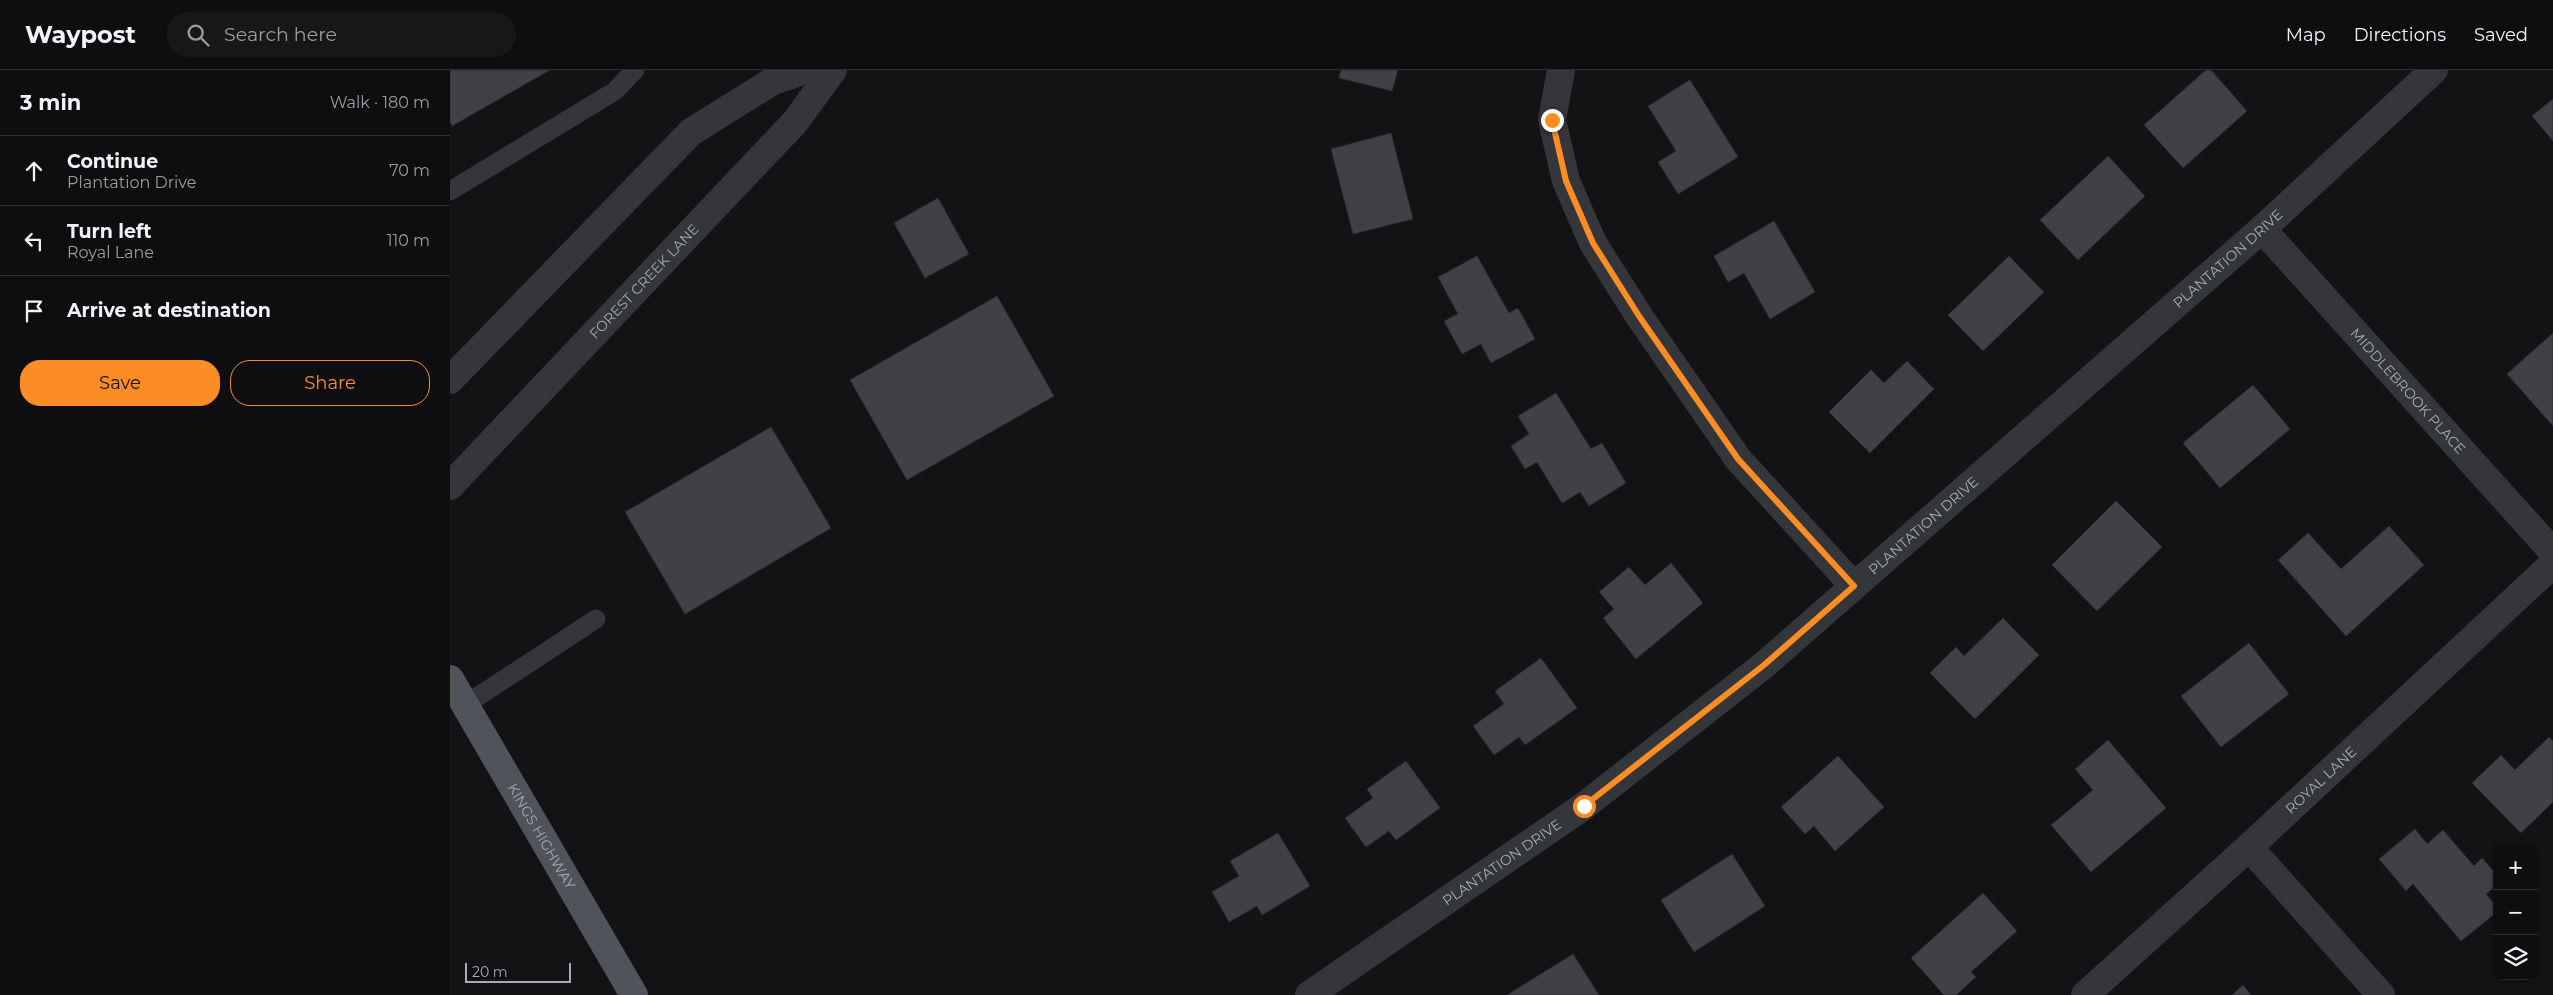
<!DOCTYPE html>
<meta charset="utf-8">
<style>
:root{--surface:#0e0e10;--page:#171719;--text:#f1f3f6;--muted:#9b9c9f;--line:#2e2e30;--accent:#fb8d24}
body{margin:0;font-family:Montserrat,sans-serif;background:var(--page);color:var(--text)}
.controls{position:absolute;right:15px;bottom:15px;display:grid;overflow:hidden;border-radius:10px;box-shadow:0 1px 4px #0004}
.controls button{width:45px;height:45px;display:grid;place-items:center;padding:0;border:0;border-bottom:1px solid var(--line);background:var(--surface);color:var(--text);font:25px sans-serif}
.scale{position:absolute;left:15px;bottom:12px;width:106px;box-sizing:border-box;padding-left:5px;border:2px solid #a4adb6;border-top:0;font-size:14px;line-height:18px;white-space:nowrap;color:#a4adb6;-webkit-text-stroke:4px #0e0e10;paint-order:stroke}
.stop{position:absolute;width:15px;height:15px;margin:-11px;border:4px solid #fb8d24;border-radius:50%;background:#fff}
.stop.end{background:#fb8d24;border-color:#fff;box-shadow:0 1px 5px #0008}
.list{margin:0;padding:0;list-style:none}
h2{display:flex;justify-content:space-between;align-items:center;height:65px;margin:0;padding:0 20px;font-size:21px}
h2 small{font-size:16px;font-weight:400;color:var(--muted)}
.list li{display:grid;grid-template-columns:32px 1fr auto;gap:15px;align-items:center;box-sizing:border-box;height:70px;padding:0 20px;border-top:1px solid var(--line)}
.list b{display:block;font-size:19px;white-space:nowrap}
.list p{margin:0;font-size:16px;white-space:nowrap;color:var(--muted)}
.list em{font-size:16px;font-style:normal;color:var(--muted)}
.actions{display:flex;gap:10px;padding:15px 20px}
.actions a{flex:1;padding:11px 0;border:1px solid var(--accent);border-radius:20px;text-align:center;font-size:18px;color:var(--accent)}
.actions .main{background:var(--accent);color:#111}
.icon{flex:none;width:28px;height:28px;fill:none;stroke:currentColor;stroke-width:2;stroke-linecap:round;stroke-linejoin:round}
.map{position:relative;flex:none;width:2103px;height:925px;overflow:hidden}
header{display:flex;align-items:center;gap:30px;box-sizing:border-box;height:70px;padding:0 25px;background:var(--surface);border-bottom:1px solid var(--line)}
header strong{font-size:24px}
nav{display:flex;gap:28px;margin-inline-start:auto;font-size:18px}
.search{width:350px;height:45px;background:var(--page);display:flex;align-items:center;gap:12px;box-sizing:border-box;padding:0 18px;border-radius:28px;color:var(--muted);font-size:19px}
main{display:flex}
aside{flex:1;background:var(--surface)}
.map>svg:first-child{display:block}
.building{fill:#3f4145;stroke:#2d2d31}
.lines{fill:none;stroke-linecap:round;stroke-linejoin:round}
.lane{stroke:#34363a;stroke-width:19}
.street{stroke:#34363a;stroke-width:28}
.primary{stroke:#505359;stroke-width:28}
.route{stroke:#fb8d24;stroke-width:6}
.labels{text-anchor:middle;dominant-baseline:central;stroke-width:4.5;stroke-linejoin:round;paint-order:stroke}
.street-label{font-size:14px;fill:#a4adb6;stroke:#0e0e10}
</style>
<header>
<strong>Waypost</strong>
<div class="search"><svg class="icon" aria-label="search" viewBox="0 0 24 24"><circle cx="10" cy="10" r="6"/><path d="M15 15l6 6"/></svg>Search here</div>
<nav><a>Map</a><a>Directions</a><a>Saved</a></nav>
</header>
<main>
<aside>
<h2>3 min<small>Walk · 180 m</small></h2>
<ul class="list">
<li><svg class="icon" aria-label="ahead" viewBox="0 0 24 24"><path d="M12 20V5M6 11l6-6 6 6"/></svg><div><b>Continue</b><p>Plantation Drive</p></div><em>70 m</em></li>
<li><svg class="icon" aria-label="left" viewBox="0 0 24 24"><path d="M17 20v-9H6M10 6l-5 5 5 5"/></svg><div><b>Turn left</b><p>Royal Lane</p></div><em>110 m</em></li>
<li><svg class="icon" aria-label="arrive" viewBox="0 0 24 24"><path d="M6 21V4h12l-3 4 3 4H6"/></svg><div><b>Arrive at destination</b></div></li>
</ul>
<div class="actions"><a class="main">Save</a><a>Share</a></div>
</aside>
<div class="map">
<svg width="2103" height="925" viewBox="0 0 2103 925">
<rect width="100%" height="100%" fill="#131315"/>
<g class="building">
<polygon points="0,0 100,0 2,56 0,52"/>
<polygon points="891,0 948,0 942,21 889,8"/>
<polygon points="1756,0 1761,0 1797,41 1733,98 1694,55"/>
<polygon points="1240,10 1288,87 1228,124 1208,92 1226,81 1198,36"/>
<polygon points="2103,29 2103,71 2082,46"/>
<polygon points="941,63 963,149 903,164 881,79"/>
<polygon points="1658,86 1695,126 1628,190 1590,150"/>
<polygon points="488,128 519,184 475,208 444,153"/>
<polygon points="1324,151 1365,222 1320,249 1294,203 1278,212 1264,186"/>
<polygon points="1027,186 1059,243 1068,238 1085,269 1041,293 1031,274 1012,284 994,251 1008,244 988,207"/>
<polygon points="1559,186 1594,222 1533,281 1498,245"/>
<polygon points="547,226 604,326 457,410 400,310"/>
<polygon points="2103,263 2103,356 2057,304"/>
<polygon points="1457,291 1484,319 1420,383 1379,342 1421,300 1434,313"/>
<polygon points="1803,315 1840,359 1770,418 1733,373"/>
<polygon points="1106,323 1141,379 1152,373 1176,413 1139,436 1130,422 1112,433 1087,392 1075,399 1061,376 1079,364 1068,346"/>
<polygon points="321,357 381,458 235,544 175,442"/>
<polygon points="1666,431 1712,477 1647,541 1602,495"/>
<polygon points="1939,456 1974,495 1896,566 1828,490 1858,463 1891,499"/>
<polygon points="1221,493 1253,533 1186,589 1153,548 1164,539 1149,522 1179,497 1195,515"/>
<polygon points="1553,548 1589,585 1525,649 1480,603 1506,577 1514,586"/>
<polygon points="1799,573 1839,624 1771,677 1731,626"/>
<polygon points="1091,588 1127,638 1075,675 1069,667 1044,685 1023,656 1054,634 1045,621"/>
<polygon points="2099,667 2103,671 2103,732 2071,763 2022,713 2051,685 2065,700"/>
<polygon points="1658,670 1716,738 1641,802 1601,755 1643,720 1625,699"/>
<polygon points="1388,686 1434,737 1385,781 1364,756 1355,764 1331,737"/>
<polygon points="956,691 990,738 946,770 939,761 916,777 895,748 923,728 917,719"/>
<polygon points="1965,759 1977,774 1993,760 2024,796 2032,788 2047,805 2047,815 2036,824 2047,837 2047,842 2011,871 1963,814 1956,821 1929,789"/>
<polygon points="828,763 860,816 812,845 807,836 779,852 762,822 789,806 780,791"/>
<polygon points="1282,784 1315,836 1244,882 1211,830"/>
<polygon points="1533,823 1567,861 1521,902 1526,907 1506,925 1494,925 1461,888"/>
<polygon points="1123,884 1149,925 1057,925"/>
<polygon points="1793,915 1801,925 1782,925"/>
</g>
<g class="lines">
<g class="lane">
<polyline points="0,121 165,21 185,0"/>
<polyline points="15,635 146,549"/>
</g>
<g class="street">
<polyline points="1111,0 1102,50 1116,111 1143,173 1189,246 1288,389 1404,516"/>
<path id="s1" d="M1812 159 2103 482"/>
<polyline points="0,310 241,62 323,11 356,0"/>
<path id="s2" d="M0 416 345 52 383 0"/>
<polyline points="1799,777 1931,925"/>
<path id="s3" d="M859 925 1134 736 1314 595 1812 159 1984 0"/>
<path id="s4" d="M1635 925 1799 777 2103 494"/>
</g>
<path class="primary" id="s5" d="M0 609 184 925"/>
</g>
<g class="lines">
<polyline class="route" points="1102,50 1116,111 1143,173 1189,246 1288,389 1404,516 1314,595 1134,736"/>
</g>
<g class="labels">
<g class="street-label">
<text stroke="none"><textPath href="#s3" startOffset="1179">PLANTATION DRIVE</textPath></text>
<text stroke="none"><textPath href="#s2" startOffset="282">FOREST CREEK LANE</textPath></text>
<text stroke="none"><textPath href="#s1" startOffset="218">MIDDLEBROOK PLACE</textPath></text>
<text stroke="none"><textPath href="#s3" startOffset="774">PLANTATION DRIVE</textPath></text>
<text stroke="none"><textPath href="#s4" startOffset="319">ROYAL LANE</textPath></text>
<text stroke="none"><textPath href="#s5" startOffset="182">KINGS HIGHWAY</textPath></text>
<text stroke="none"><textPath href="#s3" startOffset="234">PLANTATION DRIVE</textPath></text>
</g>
</g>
</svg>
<div class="controls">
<button>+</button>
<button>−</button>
<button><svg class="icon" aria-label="layers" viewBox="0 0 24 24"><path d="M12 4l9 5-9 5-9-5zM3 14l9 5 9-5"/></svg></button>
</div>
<div class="scale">20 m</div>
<div class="stop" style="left:1134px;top:736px"></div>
<div class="stop end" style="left:1102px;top:50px"></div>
</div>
</main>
